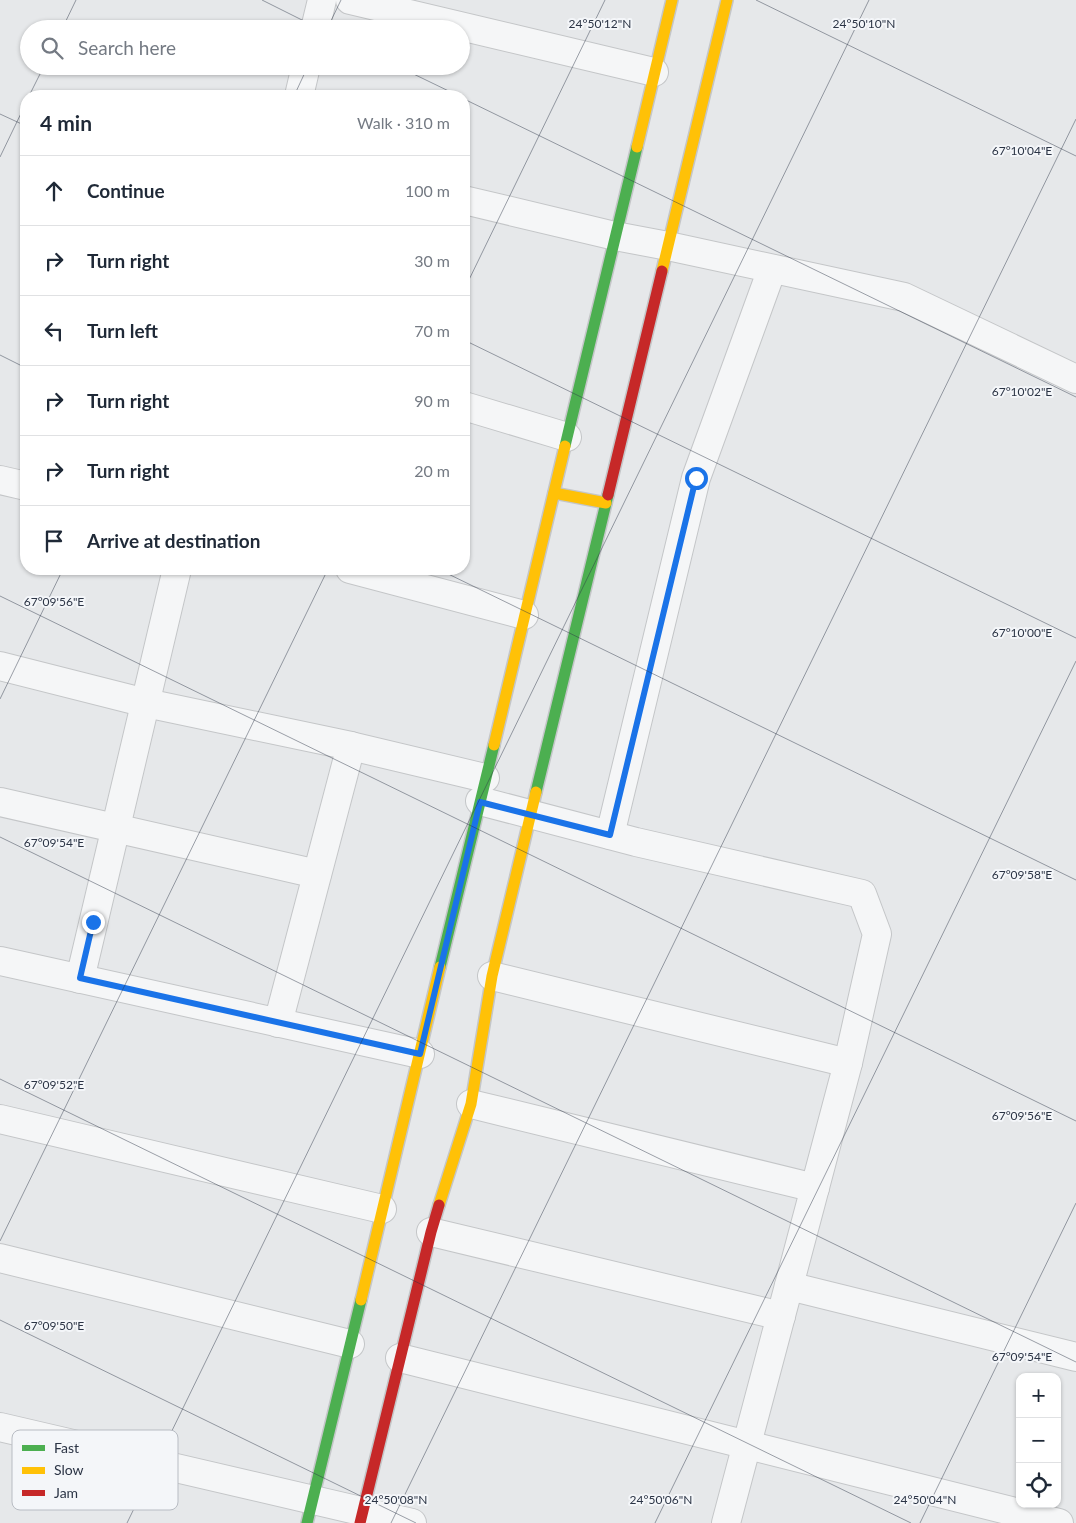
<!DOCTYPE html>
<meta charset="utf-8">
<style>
:root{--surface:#fff;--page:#f2f2f3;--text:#1f2937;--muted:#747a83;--line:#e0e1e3}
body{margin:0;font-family:Lato,sans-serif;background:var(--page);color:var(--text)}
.controls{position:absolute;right:15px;bottom:15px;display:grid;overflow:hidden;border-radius:10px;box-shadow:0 1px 4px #0004}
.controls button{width:45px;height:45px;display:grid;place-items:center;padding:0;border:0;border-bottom:1px solid var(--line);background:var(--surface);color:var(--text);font:25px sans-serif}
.stop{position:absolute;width:15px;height:15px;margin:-11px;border:4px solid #1a73e8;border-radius:50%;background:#fff}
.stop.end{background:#1a73e8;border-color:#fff;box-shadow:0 1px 5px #0008}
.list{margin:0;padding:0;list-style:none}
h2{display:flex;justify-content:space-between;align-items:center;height:65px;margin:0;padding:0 20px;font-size:21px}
h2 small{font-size:16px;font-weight:400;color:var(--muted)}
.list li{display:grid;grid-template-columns:32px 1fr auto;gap:15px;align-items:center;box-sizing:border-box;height:70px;padding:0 20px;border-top:1px solid var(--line)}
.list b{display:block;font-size:19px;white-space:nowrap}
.list em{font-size:16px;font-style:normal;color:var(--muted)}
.icon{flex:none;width:28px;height:28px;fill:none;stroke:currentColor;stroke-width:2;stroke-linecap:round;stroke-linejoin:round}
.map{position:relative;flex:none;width:1076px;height:1523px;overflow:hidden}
.search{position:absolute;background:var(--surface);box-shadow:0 1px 4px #0004;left:20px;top:20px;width:450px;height:55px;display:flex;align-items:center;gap:12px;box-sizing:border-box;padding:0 18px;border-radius:28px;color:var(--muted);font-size:19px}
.panel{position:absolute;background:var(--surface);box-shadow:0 1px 4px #0004;left:20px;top:90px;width:450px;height:485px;border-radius:20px}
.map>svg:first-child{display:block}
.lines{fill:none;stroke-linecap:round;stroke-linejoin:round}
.street-casing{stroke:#c4c6c8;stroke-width:30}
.fast-casing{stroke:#c4c6c8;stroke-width:14}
.slow-casing{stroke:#c4c6c8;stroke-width:14}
.jam-casing{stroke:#c4c6c8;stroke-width:14}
.street{stroke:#f5f6f7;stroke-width:28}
.fast{stroke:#4caf50;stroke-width:11}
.slow{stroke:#ffc107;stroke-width:11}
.jam{stroke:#c62828;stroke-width:11}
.route{stroke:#1a73e8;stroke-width:6}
.ticks{fill:none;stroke:#2b3445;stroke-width:1;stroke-opacity:0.45}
.key{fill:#f4f6f9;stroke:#b8bcc3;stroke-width:1}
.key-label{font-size:14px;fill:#2b3445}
.ticks-label{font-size:12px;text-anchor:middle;fill:#2b3445;stroke:#f4f6f9;stroke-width:4;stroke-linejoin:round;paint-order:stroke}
</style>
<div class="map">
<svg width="1076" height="1523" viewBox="0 0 1076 1523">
<rect width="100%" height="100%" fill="#e6e8ea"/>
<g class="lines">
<defs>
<g id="street">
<polyline points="350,0 654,72"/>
<polyline points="315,29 322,0"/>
<polyline points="299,96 306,66"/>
<polyline points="464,200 615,236 668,246 904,297 1076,379"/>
<polyline points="464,406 567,437"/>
<polyline points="0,480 26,486"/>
<polyline points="350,569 524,615"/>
<polyline points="0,666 146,703 351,746 485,778"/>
<polyline points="480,801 636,842 862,894 877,934 848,1063 726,1523"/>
<polyline points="0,802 317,874"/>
<polyline points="610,835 696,478 772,269"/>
<polyline points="0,961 420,1054"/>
<polyline points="492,976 848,1063"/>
<polyline points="80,979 177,569"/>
<polyline points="278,1023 351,746"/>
<polyline points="471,1104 815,1188"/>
<polyline points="0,1119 382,1209"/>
<polyline points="431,1232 781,1316"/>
<polyline points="0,1258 350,1344"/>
<polyline points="789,1286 1076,1357"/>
<polyline points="400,1358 1059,1523"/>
<polyline points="0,1427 412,1523"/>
</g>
<g id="fast">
<polyline points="565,446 637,147"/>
<polyline points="536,792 608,495"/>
<polyline points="440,967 494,745"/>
<polyline points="307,1523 361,1300"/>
</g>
<g id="slow">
<polyline points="637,147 672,0"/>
<polyline points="662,271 727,0"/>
<polyline points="554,493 606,503"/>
<polyline points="494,745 565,446"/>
<polyline points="439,1205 471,1104 492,976 536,792"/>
<polyline points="361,1300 440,967"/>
</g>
<g id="jam">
<polyline points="608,495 662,271"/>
<polyline points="360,1523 431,1232 439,1205"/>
</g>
</defs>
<use href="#street" class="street-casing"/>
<use href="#fast" class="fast-casing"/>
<use href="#slow" class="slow-casing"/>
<use href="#jam" class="jam-casing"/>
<use href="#street" class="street"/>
<use href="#fast" class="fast"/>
<use href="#slow" class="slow"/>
<use href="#jam" class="jam"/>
</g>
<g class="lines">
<polyline class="route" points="93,922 80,978 420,1054 480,802 610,835 696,478"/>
</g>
<path class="ticks" d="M262 0 320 29M756 0 1076 156M62 29 76 0M327 29 341 0M397 66 459 96M29 96 44 66M294 96 308 66M464 99 1076 397M0 114 26 126M0 157 26 103M464 290 605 0M464 340 1076 638M0 355 26 368M438 569 1076 880M0 596 1076 1121M0 699 63 569M0 837 1076 1362M0 1079 911 1523M0 1241 328 569M0 1320 416 1523M127 1523 869 0M391 1523 1076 119M655 1523 1076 661M920 1523 1076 1203"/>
<rect x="12" y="1430" width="166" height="80" rx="8" class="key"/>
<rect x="22" y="1445" width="23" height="6" fill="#4caf50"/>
<rect x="22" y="1467" width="23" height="7" fill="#ffc107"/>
<rect x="22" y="1490" width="23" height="6" fill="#c62828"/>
<g class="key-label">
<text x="54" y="1453">Fast</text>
<text x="54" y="1475">Slow</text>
<text x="54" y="1498">Jam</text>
</g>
<g class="ticks-label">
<text x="600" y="28">24°50'12"N</text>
<text x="864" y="28">24°50'10"N</text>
<text x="1022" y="155">67°10'04"E</text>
<text x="1022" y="396">67°10'02"E</text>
<text x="54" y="606">67°09'56"E</text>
<text x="1022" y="637">67°10'00"E</text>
<text x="54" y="847">67°09'54"E</text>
<text x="1022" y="879">67°09'58"E</text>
<text x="54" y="1089">67°09'52"E</text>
<text x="1022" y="1120">67°09'56"E</text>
<text x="54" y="1330">67°09'50"E</text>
<text x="1022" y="1361">67°09'54"E</text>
<text x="396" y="1504">24°50'08"N</text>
<text x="661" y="1504">24°50'06"N</text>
<text x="925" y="1504">24°50'04"N</text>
</g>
</svg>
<div class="controls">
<button>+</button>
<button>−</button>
<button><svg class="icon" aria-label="locate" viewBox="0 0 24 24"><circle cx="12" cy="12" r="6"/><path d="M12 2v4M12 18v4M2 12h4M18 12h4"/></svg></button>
</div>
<div class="stop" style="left:696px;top:478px"></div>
<div class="stop end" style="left:93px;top:922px"></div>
<div class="search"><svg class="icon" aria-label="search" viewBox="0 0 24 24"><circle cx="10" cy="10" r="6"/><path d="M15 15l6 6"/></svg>Search here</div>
<section class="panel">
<h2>4 min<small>Walk · 310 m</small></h2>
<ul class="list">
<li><svg class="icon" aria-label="ahead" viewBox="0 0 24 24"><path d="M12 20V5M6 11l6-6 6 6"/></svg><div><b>Continue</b></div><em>100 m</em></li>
<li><svg class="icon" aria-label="right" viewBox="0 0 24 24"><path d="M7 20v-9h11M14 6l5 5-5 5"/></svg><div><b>Turn right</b></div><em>30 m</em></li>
<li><svg class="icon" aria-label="left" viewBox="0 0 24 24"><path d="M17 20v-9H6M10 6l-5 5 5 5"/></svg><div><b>Turn left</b></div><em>70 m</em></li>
<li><svg class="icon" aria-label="right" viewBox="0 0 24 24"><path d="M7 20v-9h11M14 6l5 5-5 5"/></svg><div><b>Turn right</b></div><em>90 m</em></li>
<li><svg class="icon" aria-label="right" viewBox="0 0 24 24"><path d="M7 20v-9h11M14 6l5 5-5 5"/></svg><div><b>Turn right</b></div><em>20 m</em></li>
<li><svg class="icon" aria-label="arrive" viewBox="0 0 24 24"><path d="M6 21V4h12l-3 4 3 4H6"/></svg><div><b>Arrive at destination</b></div></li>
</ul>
</section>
</div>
